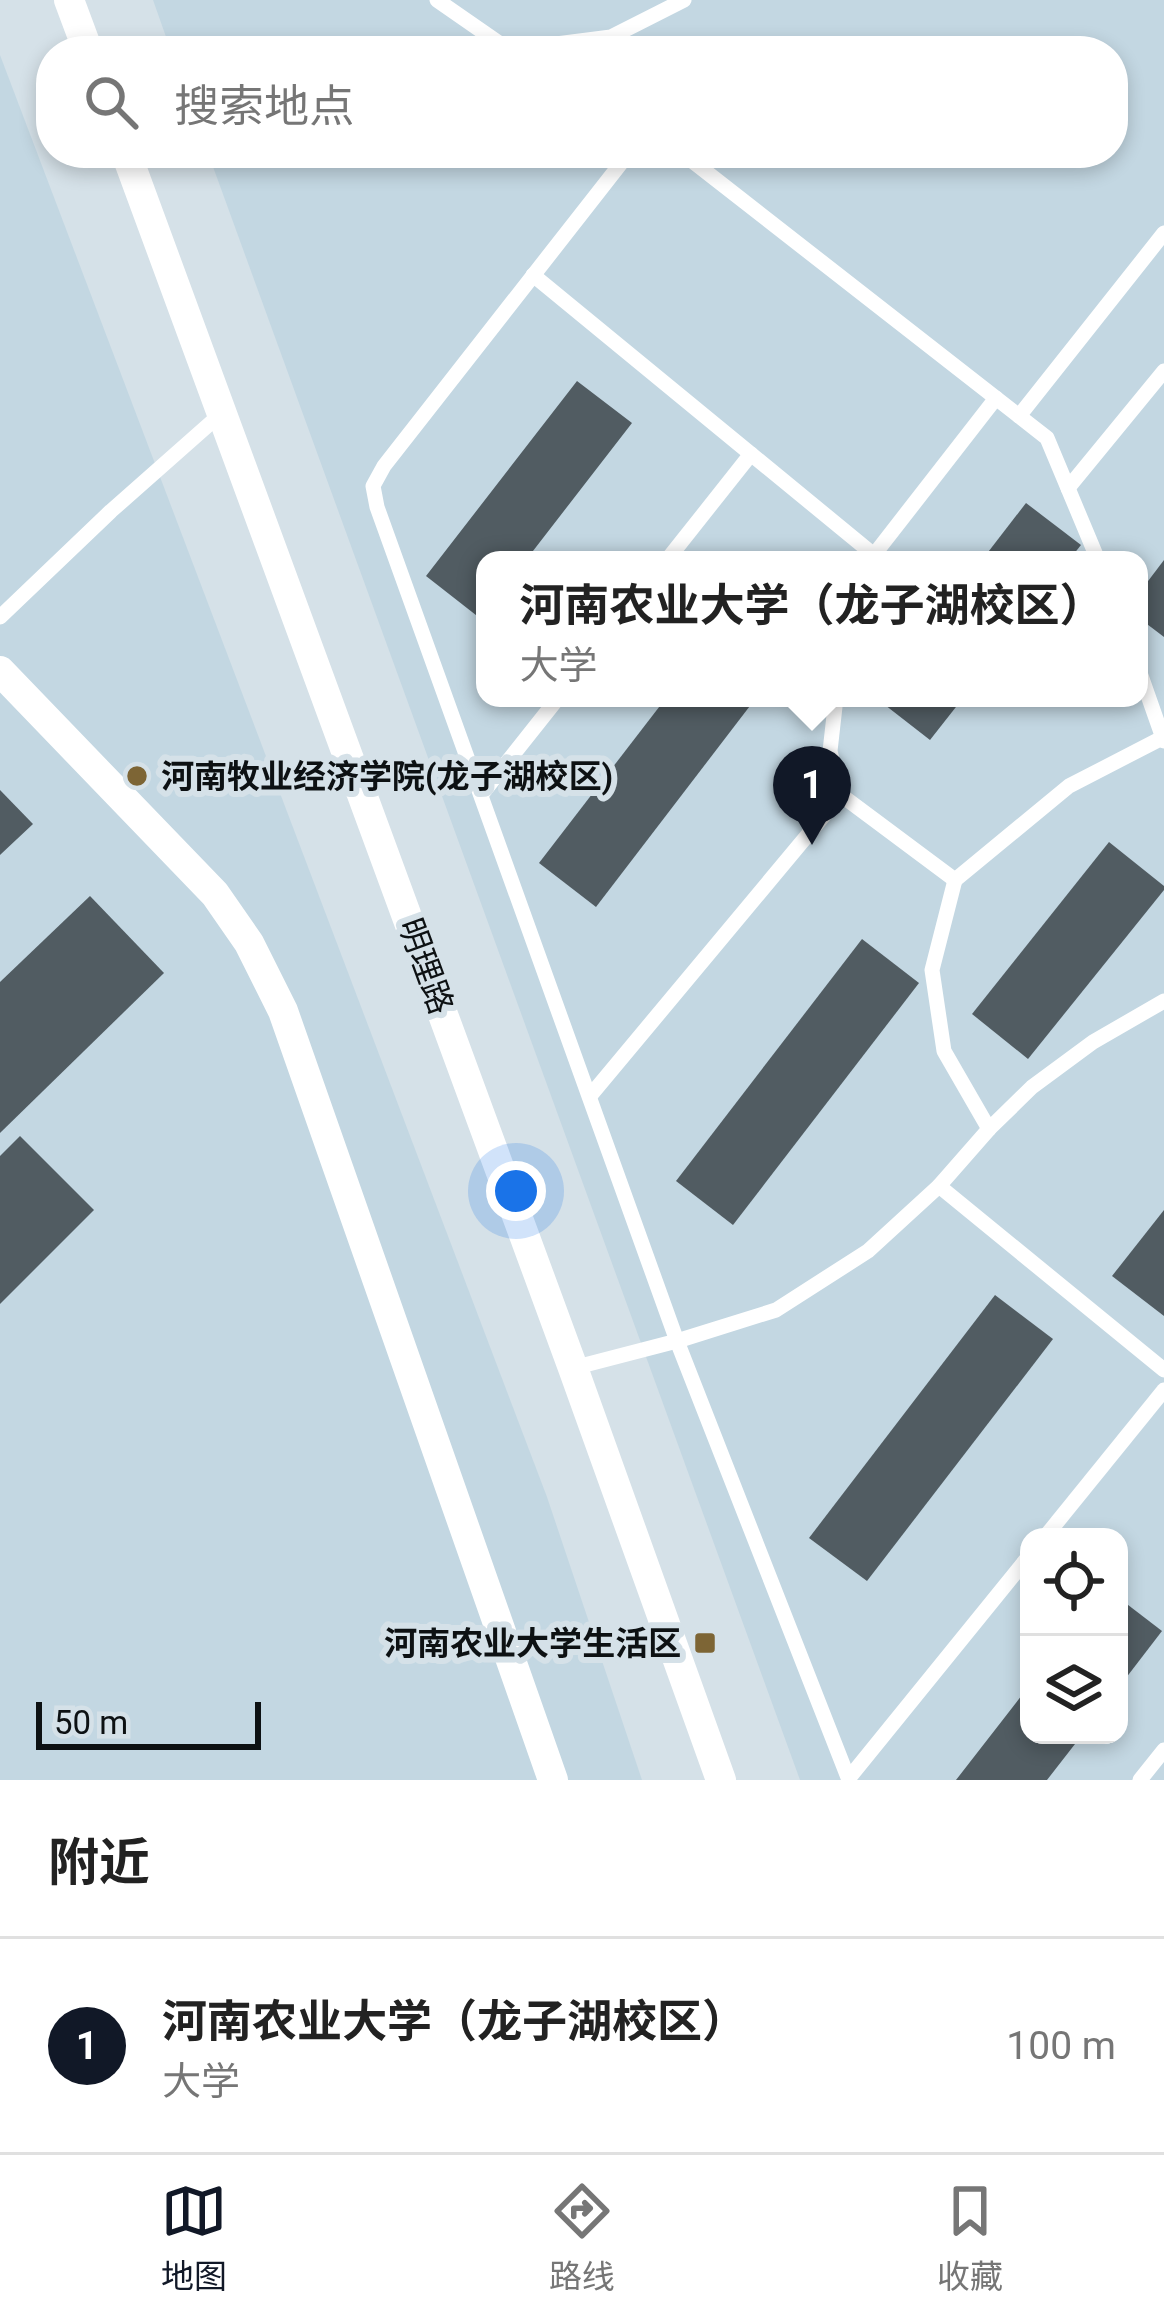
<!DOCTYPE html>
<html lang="zh">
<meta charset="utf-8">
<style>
:root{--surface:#fff;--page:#f2f2f2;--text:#222;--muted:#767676;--line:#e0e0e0;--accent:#111827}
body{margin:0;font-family:Roboto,"Noto Sans SC",sans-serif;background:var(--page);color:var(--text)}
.controls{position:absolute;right:36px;bottom:36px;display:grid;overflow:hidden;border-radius:24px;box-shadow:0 6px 18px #0003}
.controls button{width:108px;height:108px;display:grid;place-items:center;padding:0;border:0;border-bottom:3px solid var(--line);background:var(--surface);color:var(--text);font:60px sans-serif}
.scale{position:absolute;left:36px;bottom:30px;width:225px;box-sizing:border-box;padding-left:12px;border:6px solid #0d1113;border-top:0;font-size:33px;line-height:42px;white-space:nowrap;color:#0d1113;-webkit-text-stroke:9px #d5e1e8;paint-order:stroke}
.you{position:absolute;left:516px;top:1191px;width:42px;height:42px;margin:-30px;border:9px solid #fff;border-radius:50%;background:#1a73e8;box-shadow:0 0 0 18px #1a73e833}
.badge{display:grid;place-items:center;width:78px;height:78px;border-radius:50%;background:var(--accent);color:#fff;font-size:39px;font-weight:700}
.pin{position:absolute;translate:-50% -99px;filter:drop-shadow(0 3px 6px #0008)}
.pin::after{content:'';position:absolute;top:63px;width:42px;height:36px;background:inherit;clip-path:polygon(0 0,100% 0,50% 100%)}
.popup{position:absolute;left:476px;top:551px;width:672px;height:156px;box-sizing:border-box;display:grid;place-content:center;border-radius:24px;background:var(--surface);filter:drop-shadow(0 3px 9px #0005);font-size:39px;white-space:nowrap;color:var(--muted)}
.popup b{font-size:45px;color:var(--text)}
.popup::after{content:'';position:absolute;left:50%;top:100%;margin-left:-24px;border:24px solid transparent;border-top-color:var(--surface)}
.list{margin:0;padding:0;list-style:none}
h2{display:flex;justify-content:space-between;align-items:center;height:156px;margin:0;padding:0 48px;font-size:51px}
h2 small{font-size:39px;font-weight:400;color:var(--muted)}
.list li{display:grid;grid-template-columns:78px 1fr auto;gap:36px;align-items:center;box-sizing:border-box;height:216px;padding:0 48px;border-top:3px solid var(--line)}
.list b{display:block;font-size:45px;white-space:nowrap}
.list p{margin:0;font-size:39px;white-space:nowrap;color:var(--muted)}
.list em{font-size:39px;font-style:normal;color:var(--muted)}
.icon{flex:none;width:66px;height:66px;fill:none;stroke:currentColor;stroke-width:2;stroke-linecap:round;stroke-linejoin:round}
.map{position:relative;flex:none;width:1164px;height:1780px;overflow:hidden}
.search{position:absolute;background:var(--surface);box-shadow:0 6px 18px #0003;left:36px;right:36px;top:36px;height:132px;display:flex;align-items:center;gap:30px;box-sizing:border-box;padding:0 42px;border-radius:48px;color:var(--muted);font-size:45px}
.sheet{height:372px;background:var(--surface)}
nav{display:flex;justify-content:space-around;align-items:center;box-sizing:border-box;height:168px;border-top:3px solid var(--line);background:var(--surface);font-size:33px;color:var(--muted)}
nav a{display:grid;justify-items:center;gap:6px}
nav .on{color:var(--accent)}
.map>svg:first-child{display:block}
.built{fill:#c3d7e2;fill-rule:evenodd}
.building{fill:#515c62}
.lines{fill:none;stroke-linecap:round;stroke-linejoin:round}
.service{stroke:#fff;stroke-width:15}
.minor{stroke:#fff;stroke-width:30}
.poi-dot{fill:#7d6535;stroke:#d5e1e8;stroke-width:4.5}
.labels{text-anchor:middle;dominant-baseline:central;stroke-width:12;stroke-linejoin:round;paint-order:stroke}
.poi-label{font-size:33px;font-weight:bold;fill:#0d1113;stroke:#d5e1e8;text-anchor:start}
.street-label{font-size:33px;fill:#0d1113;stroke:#d5e1e8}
</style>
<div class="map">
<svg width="1164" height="1780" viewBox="0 0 1164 1780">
<rect width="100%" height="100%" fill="#d5e1e8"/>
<g class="built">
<path d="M153 0H1164V1780H800L208 153H1113V51H171ZM485 560H1139V698H485ZM1029 1537H1119V1735H1029Z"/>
<polygon points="0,55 547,1497 642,1780 0,1780"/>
</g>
<g class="building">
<polygon points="577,381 632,423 526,560 485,560 485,613 481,619 426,576"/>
<polygon points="1026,503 1081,545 1069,560 982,560"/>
<polygon points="1164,560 1164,637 1139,618 1139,593"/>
<polygon points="666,698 756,698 596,907 539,863"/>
<polygon points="876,698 963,698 930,740"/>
<polygon points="0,790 33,824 0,855"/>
<polygon points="1109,842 1164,886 1164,890 1028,1059 972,1014"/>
<polygon points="90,896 164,973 0,1133 0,982"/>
<polygon points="862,939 919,983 733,1225 676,1181"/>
<polygon points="20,1136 94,1210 0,1304 0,1156"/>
<polygon points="1164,1210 1164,1316 1112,1276"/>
<polygon points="995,1295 1053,1339 867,1581 809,1538"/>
<polygon points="1119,1598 1162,1631 1119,1687"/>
<polygon points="1029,1686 1029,1735 1082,1735 1047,1780 956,1780"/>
</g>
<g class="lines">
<g class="service">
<polyline points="437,0 509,50 611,37 684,0"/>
<polyline points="629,153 384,466 373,486 377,507 677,1341 849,1780"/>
<polyline points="682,153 1047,438 1098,560"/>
<polyline points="533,275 874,555"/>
<polyline points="1019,416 1164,233"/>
<polyline points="1068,488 1164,371"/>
<polyline points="667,560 751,454"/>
<polyline points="870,560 996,398"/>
<polyline points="0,617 111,511 223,412"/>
<polyline points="1139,670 1164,741"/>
<polyline points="481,795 558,698"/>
<polyline points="841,795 955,880 1069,786 1164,737"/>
<polyline points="955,880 932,970 944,1051 989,1129"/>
<polyline points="590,1096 841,795 830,751 836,698"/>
<polyline points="939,1186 1164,1370"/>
<polyline points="573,1368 677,1341 776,1310 868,1251 939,1186 989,1129 1032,1087 1093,1042 1164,1001"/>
<polyline points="1045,1537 1164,1390"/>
<polyline points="849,1778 1029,1556"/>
<polyline points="1140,1780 1164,1750"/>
</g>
<g class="minor">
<polyline points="69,0 88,51"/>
<polyline points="126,153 573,1368 721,1780"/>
<polyline points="0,671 215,894 249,943 283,1011 553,1780"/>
</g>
</g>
<g class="poi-dot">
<circle cx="137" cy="776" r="12"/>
<rect x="693" y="1631" width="24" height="24" rx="6"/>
</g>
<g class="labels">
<g class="poi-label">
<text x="161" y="776">河南牧业经济学院(龙子湖校区)</text>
<text x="681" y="1643" text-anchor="end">河南农业大学生活区</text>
</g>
<g class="street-label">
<text transform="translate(426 966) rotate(70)">明理路</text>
</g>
</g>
</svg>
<div class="controls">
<button><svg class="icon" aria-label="locate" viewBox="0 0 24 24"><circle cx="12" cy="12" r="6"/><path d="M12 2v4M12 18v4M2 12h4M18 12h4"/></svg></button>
<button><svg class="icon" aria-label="layers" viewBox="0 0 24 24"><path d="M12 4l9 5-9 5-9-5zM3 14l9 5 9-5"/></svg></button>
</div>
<div class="scale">50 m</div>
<div class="you"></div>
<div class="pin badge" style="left:812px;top:845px">1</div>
<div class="popup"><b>河南农业大学（龙子湖校区）</b>大学</div>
<div class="search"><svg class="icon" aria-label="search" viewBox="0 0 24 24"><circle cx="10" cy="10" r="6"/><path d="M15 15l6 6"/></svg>搜索地点</div>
</div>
<section class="sheet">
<h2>附近<small></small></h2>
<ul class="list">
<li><span class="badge">1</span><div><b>河南农业大学（龙子湖校区）</b><p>大学</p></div><em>100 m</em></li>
</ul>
</section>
<nav>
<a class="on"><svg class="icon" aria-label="map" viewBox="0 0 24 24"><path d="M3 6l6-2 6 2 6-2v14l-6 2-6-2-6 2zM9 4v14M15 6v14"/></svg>地图</a>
<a><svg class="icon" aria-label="directions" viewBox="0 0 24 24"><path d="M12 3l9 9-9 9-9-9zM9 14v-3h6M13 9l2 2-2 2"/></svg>路线</a>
<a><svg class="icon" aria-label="saved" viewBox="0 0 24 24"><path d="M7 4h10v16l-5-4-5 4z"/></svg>收藏</a>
</nav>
